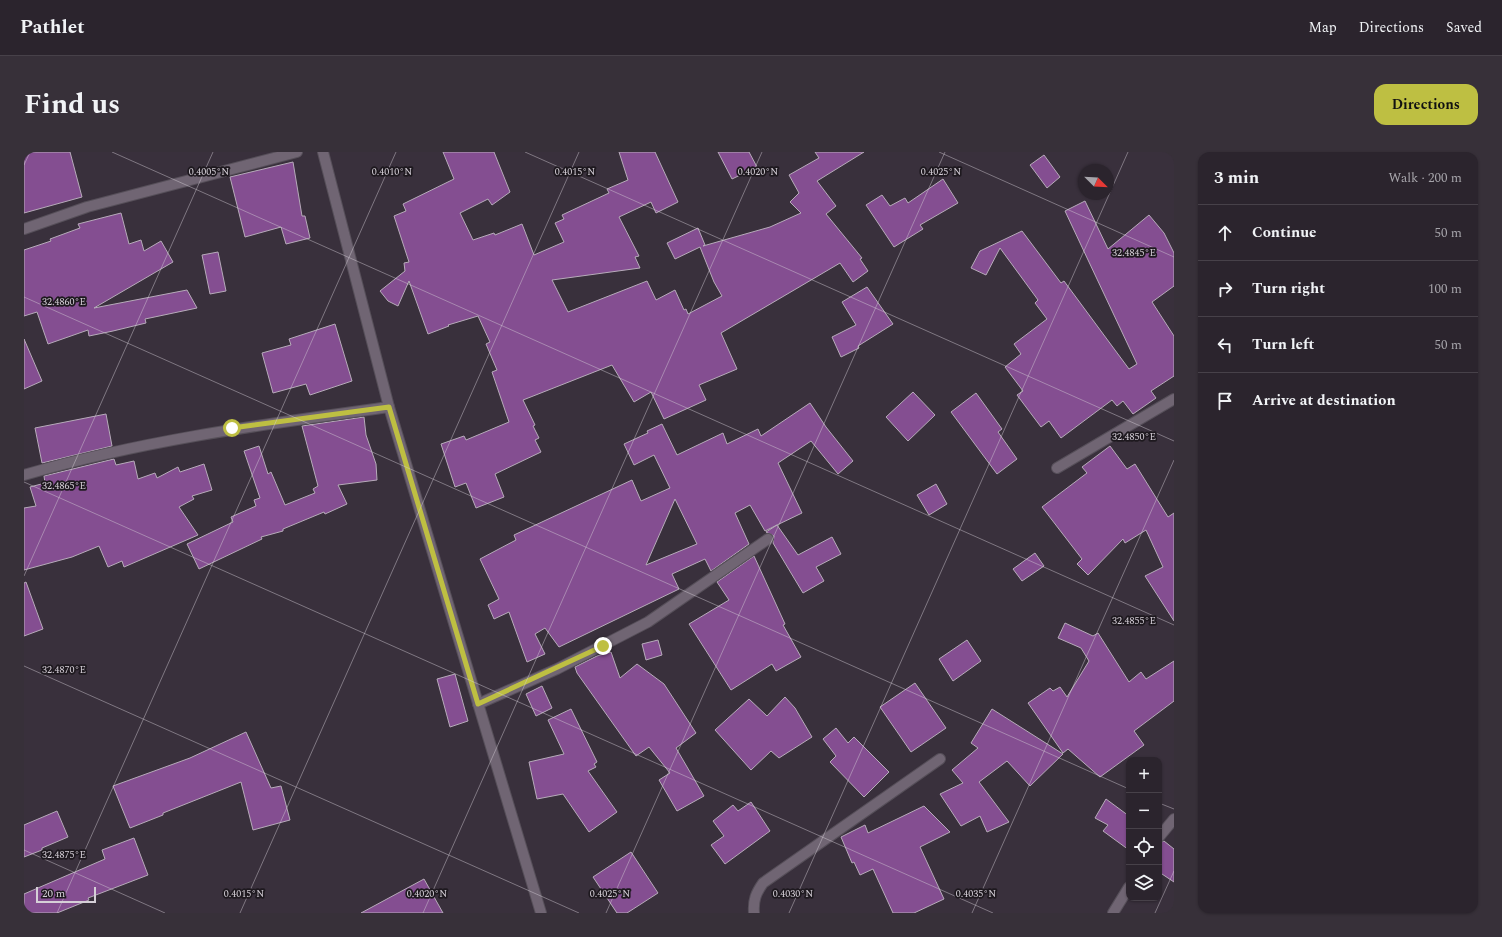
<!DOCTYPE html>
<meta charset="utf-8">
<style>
:root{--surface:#2b242d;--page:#373039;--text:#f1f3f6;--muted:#a6a4aa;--line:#474149;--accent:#bebf42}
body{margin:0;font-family:Spectral,serif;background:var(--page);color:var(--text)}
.controls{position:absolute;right:12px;bottom:12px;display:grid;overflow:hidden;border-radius:8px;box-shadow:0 1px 3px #0004}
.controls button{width:36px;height:36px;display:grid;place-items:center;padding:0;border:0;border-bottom:1px solid var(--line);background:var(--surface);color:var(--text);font:20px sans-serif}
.compass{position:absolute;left:1054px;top:12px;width:36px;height:36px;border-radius:50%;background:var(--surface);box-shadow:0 1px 3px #0004;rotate:114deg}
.scale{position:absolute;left:12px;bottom:10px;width:60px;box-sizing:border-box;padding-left:4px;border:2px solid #d5cfd7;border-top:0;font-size:11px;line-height:14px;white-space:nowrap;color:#d5cfd7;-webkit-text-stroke:3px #1e191f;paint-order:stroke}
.stop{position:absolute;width:12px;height:12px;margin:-9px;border:3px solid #bebf42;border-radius:50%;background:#fff}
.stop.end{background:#bebf42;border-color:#fff;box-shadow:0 1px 4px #0008}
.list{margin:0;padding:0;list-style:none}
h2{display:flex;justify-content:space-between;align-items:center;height:52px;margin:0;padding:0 16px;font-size:17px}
h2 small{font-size:13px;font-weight:400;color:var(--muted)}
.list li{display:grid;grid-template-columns:26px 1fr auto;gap:12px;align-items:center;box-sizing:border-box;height:56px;padding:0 16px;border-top:1px solid var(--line)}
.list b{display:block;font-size:15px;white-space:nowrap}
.list em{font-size:13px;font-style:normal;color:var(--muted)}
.icon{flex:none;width:22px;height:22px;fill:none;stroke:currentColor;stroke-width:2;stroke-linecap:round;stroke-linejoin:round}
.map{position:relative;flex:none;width:1150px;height:761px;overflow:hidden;border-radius:12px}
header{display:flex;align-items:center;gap:24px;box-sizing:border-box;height:56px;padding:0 20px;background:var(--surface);border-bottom:1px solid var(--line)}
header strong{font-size:19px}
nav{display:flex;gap:22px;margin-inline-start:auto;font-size:14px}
.intro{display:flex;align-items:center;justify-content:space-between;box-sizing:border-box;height:96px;padding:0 24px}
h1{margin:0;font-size:28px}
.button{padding:10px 18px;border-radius:12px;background:var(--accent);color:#111;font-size:14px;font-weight:700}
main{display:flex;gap:24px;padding:0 24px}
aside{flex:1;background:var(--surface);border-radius:12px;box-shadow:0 1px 3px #0004}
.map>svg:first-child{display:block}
.building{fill:#844e91;stroke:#b7abba;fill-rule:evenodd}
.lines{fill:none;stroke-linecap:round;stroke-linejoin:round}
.minor-casing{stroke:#564f59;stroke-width:12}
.minor{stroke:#706573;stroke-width:10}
.route{stroke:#bebf42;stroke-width:5}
.ticks{fill:none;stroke:#d5cfd7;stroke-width:1;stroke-opacity:0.45}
.ticks-label{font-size:10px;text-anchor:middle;fill:#d5cfd7;stroke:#1e191f;stroke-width:3.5;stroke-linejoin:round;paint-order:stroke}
</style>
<header>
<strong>Pathlet</strong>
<nav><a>Map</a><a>Directions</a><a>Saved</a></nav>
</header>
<div class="intro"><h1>Find us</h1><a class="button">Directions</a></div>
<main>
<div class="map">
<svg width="1150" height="761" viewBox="0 0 1150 761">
<rect width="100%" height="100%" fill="#39303c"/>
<g class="building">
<polygon points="8,0 46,0 58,45 0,61 0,1"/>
<polygon points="419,0 470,0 486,40 468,53 464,47 436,61 449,88 470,81 471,83 498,72 510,103 540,90 531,71 540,67 538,63 585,41 583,37 604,28 595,0 631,0 654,50 632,61 627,50 595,65 615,104 611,105 616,116 528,128 544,160 623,129 632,148 651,138 660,158 662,157 664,162 698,144 690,130 676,95 651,107 643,91 674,76 681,93 679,94 746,75 777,61 766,50 775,41 765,23 795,6 791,0 840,0 793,29 812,54 802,62 838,106 836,107 844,119 829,130 816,111 697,181 713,217 675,233 682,248 640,267 627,240 610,250 588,213 499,248 511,273 509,274 515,286 511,288 517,300 471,322 480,345 452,356 442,331 431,335 417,292 440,284 442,288 485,270 468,220 473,218 462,192 466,190 454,164 424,173 425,174 404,182 385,129 374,154 364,149 356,139 381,119 380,111 385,110 370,64 382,59 379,52 430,27"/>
<polygon points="694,0 725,0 733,15 708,27"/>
<polygon points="1020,3 1036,25 1023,36 1006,13"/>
<polygon points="269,10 278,64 281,64 286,86 262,92 257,75 221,85 206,25"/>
<polygon points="919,27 934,51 896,73 899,77 870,95 842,53 858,43 866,54 881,46 884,51"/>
<polygon points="1061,49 1084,97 1125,63 1140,81 1150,101 1150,134 1128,150 1150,184 1150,224 1127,239 1132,246 1109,262 1099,249 1093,254 1088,248 1037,286 1025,269 1017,275 993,243 999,239 981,215 997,202 990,192 1023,167 1011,151 1014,148 976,96 962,123 947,116 956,99 998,79 1037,131 1040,129 1105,217 1113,212 1041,59"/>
<polygon points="97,61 105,92 117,88 120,99 137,89 149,110 70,156 163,138 173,156 121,167 122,171 89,179 65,184 64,178 24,192 13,160 0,164 0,98 27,89 26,87 56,76 54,72"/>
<polygon points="194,100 202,139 186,142 178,103"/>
<polygon points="843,135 869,172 834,194 835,196 817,205 808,185 832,173 818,150"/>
<polygon points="311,172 328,229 286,243 282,232 249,241 238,201 267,193 265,187"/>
<polygon points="0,187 18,229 0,237"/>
<polygon points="889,240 911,263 884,289 862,265"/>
<polygon points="952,241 978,277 974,280 993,307 973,322 927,260"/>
<path d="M786 251 802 275 829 309 814 322 787 289 754 311 778 361 753 373 774 403 808 385 817 402 792 415 800 429 779 441 749 391 750 384 742 380 753 373 741 379 726 353 711 361 725 392 687 419 681 407 648 422 655 437 535 495 521 476 511 482 521 502 503 510 485 460 470 467 464 453 475 447 456 407 492 388 490 383 608 328 617 349 646 336 630 303 610 313 600 292 624 281 623 279 638 272 653 303 699 281 703 292 734 277 737 284ZM651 347 673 392 622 413Z"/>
<polygon points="82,262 88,294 18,311 11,276"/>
<polygon points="340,265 342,283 352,312 353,328 314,333 323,352 301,362 300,360 259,377 259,379 237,385 238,387 175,417 163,392 209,370 207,365 232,354 230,348 236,346 220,299 235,294 244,322 247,320 261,353 291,341 289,337 294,334 278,274"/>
<polygon points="1086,294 1103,317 1111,312 1144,365 1150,361 1150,469 1121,424 1139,415 1122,378 1101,391 1099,387 1064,423 1053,412 1058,407 1018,355 1063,321 1058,315"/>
<polygon points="90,307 92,313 110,309 114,327 131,321 133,326 154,315 156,320 180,312 188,338 168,344 170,347 155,355 174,383 100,415 98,409 84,415 75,394 48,405 0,418 0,356 12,354 6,335 21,331 20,324"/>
<polygon points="912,332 923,352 905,363 893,343"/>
<polygon points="1011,401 1020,414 998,429 989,417"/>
<polygon points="730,404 761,472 759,473 777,505 752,519 748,512 707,538 665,472 705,448 693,430"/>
<polygon points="2,430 19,477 0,484 0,431"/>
<polygon points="1041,471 1069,484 1074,481 1105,530 1117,520 1122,527 1150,509 1150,549 1110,579 1120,593 1076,625 1044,597 1039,601 1004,551 1026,536 1029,539 1036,535 1043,545 1065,509 1057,496 1034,486"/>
<polygon points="634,488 638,503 622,508 618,492"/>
<polygon points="943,488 957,509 929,529 915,507"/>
<polygon points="587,500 596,526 613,512 640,532 672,581 652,596 680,644 653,659 635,628 646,621 625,595 612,604 553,521 551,515 573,504"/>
<polygon points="431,522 444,569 426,575 413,527"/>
<polygon points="891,531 922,576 887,600 856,555"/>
<polygon points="518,534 528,556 512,564 502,542"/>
<polygon points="761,545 771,556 788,585 755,606 747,599 727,618 691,578 725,547 743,564"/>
<polygon points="547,557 573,610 570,612 572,615 564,619 593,660 565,680 539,642 513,647 505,610 540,602 524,568"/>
<polygon points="968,557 1039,602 1006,634 983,609 955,630 985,670 963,680 956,664 937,674 916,642 939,631 928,618 954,596 947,591"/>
<polygon points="812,576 824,591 830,585 865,620 840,645 806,610 812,604 799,587"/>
<polygon points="222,580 247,636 257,634 266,668 229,678 217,630 139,661 139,663 106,676 89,634 166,606"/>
<polygon points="1082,647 1105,664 1105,698 1079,679 1084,673 1071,666"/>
<polygon points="727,650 746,679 701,712 687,693 700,684 689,669 709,653 714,659"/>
<polygon points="900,654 926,680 896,695 920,747 890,761 869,761 849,717 836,723 830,710 828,711 817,685 841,673 844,681"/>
<polygon points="33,659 44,685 18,696 18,698 0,705 0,673"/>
<polygon points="110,686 124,723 64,746 65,748 33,761 0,761 0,742 81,707 78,698"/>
<polygon points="1140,689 1150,697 1150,730 1135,720 1135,691"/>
<polygon points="607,700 634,741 603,761 593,761 569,725"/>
<polygon points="400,727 419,761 337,761"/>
</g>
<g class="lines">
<defs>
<g id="minor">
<polyline points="299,0 365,255 517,761"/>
<polyline points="0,77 63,55 273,0"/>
<polyline points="1033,316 1150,247"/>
<path d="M0 323C119 288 242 272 365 255"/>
<polyline points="454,552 533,517 624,470 744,387"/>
<polyline points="1135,685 1150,667"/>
<path d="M730 761C729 748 732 741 739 731L916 607"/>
<polyline points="1089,761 1105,735"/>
</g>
</defs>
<use href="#minor" class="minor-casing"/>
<use href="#minor" class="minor"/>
</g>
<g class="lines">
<polyline class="route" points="208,276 365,255 454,552 579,494"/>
</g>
<path class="ticks" d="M88 0 1150 473M501 0 1150 289M915 0 1150 105M0 13 6 0M0 145 1105 637M0 330 969 761M0 424 189 0M0 514 555 761M1135 651 1150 657M0 698 141 761M33 761 372 0M216 761 555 0M399 761 738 0M582 761 921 0M765 761 1104 0M948 761 1150 308M1131 761 1150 719"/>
<g class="ticks-label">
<text x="185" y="23">0.4005°N</text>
<text x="368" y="23">0.4010°N</text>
<text x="551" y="23">0.4015°N</text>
<text x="734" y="23">0.4020°N</text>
<text x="917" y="23">0.4025°N</text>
<text x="1110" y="104">32.4845°E</text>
<text x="40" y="153">32.4860°E</text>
<text x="1110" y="288">32.4850°E</text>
<text x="40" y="337">32.4865°E</text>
<text x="1110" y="472">32.4855°E</text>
<text x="40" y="521">32.4870°E</text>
<text x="40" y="706">32.4875°E</text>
<text x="220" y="745">0.4015°N</text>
<text x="403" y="745">0.4020°N</text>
<text x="586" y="745">0.4025°N</text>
<text x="769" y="745">0.4030°N</text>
<text x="952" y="745">0.4035°N</text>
</g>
</svg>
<div class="controls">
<button>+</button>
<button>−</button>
<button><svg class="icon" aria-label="locate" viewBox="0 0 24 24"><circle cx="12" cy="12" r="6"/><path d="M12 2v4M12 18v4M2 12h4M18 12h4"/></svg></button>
<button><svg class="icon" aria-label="layers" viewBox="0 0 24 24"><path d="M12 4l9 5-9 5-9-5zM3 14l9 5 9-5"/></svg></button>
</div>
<svg class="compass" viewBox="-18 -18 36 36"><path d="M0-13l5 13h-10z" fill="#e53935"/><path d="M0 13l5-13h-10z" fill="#a6a4aa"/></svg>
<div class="scale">20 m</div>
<div class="stop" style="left:208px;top:276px"></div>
<div class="stop end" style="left:579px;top:494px"></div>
</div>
<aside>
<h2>3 min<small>Walk · 200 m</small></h2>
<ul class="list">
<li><svg class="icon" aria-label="ahead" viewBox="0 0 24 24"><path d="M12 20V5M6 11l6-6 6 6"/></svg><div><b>Continue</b></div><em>50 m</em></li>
<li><svg class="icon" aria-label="right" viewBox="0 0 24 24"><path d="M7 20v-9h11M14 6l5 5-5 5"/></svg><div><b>Turn right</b></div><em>100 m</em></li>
<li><svg class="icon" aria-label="left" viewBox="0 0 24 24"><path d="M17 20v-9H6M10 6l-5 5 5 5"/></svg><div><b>Turn left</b></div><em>50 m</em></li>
<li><svg class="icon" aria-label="arrive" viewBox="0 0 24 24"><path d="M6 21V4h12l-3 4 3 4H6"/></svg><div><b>Arrive at destination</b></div></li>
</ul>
</aside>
</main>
